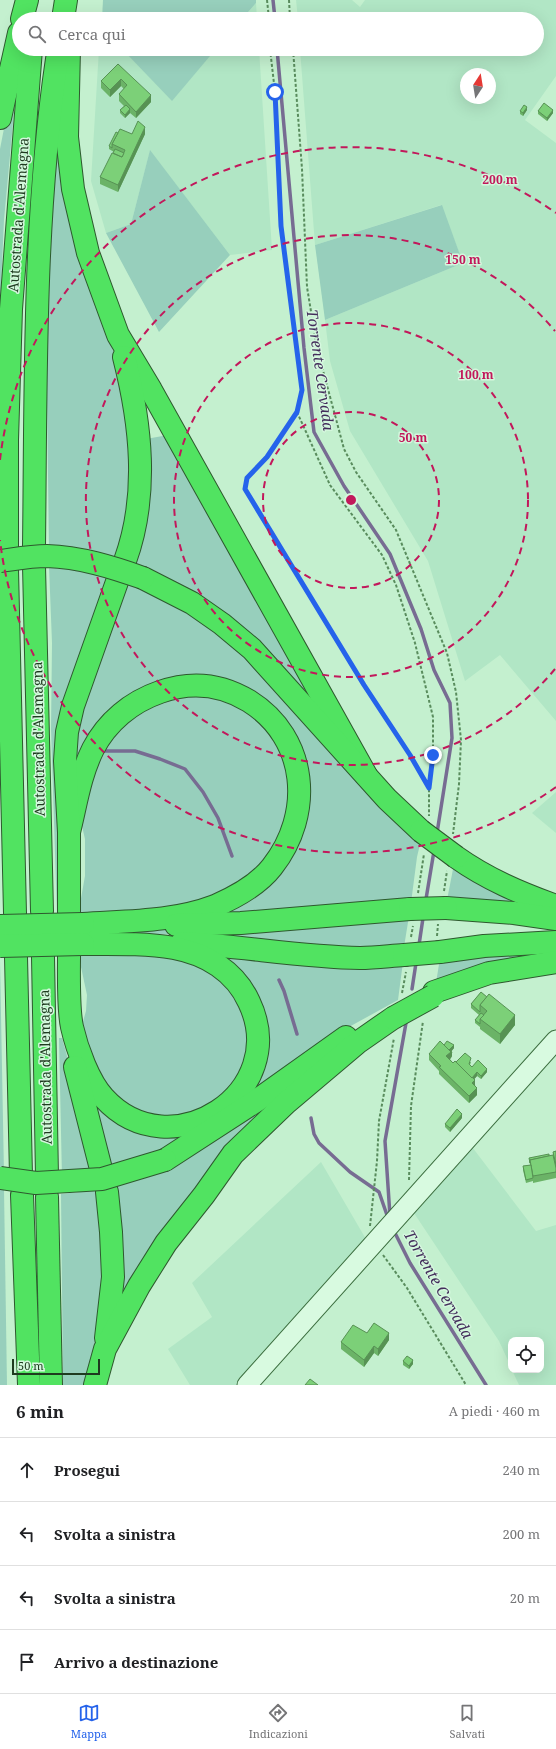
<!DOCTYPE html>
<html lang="it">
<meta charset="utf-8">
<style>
:root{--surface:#fff;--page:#f6f6f6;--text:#202124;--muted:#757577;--line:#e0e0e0;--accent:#2563eb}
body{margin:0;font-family:"Noto Serif",serif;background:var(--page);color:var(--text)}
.controls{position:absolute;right:12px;bottom:12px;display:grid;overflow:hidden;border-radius:8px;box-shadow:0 4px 16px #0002}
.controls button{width:36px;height:36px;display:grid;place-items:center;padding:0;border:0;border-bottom:1px solid var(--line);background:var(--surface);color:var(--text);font:20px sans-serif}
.compass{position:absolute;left:460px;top:68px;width:36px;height:36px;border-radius:50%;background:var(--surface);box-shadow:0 4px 16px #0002;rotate:12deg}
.scale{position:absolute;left:12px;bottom:10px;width:88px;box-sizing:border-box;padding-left:4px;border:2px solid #1e3b1f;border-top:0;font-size:11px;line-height:14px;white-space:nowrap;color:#1e3b1f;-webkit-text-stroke:3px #d4f7dd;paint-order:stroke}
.stop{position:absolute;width:12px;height:12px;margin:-9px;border:3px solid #2563eb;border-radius:50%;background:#fff}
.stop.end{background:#2563eb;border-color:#fff;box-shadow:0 1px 4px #0008}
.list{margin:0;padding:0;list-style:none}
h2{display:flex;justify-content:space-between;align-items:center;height:52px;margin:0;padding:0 16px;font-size:17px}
h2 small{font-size:13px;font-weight:400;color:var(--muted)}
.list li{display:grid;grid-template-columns:26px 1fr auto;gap:12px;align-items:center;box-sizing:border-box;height:64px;padding:0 16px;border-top:1px solid var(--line)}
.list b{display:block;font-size:15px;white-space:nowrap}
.list em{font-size:13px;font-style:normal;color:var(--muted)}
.icon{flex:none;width:22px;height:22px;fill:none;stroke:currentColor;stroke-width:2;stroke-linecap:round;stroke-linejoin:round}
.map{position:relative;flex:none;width:556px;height:1385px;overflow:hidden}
.search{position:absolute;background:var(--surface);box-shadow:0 4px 16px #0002;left:12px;right:12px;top:12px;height:44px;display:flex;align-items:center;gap:10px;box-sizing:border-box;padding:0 14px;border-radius:22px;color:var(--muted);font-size:15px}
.sheet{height:308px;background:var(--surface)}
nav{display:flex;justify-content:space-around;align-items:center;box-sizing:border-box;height:56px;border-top:1px solid var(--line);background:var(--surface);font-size:11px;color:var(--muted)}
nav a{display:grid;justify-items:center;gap:2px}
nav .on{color:var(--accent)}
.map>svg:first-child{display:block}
.farmland{fill:#b1e6c5;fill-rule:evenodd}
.green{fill:#97cfbc}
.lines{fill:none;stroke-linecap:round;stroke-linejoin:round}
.stream{stroke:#776c92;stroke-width:3.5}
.secondary-casing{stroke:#3c6e3f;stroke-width:21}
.motorway-casing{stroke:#2e592e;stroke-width:24}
.path{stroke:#598c5d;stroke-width:2;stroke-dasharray:3 2;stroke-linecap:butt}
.secondary{stroke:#d8fae0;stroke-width:19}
.motorway{stroke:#51e361;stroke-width:22}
.motorway-bridge-casing{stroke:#2e592e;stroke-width:24;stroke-linecap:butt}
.motorway-bridge{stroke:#51e361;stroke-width:22}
.wall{fill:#6bb367}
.shaded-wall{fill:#579254}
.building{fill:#7cd078;stroke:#579254}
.route{stroke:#2563eb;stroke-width:5}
.ring{fill:none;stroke:#c2185b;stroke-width:2;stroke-dasharray:7 5}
.labels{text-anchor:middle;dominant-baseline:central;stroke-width:3;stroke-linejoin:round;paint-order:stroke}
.street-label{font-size:14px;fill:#1e3b1f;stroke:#d4f7dd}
.water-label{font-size:15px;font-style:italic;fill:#432d5b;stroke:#d4f7dd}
.centre{fill:#c2185b;stroke:#d4f7dd;stroke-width:2}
.ring-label{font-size:12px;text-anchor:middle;font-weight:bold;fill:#c2185b;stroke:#d4f7dd;stroke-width:3;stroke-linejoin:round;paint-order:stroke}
</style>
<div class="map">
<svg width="556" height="1385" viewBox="0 0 556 1385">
<rect width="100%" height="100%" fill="#c4f0cf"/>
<g class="farmland">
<path d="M296 0H352L360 7 365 0H556V76L525 120 556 143V721L500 655 465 681 428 561 350 431 330 361 325 320 463 263 441 205 315 245 300 49H537V19H298ZM466 74H490V98H466Z"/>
<polygon points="256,3 257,19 242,19"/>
<polygon points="99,49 122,49 172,100 216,49 259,49 272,250 230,255 150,151 131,224 106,233 91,181"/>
<polygon points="556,792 556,833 532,813"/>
<polygon points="466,1139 536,1231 556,1225 556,1385 519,1385 512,1370 541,1370 541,1340 511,1340 511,1367 499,1341 408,1204"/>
<polygon points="321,1162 370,1246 247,1385 190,1385 168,1349 212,1317 192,1283"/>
</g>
<g class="green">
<polygon points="103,0 256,0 256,3 242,19 102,19"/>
<polygon points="122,49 216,49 172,101"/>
<polygon points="8,108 14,112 4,220 0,310 0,149"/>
<polygon points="57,144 100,313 120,371 135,469 118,561 49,551 46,321"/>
<polygon points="150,150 230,255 159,332 106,233 131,224"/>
<polygon points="442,205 463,263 325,320 315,245"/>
<polygon points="168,435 321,709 130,564 146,439"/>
<polygon points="49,566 114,575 70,691 63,915 57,915 51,729 52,643"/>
<polygon points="125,578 141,584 230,639 421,840 417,857 411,903 221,916 249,893 304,789 255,703 161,687 70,773 74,730"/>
<polygon points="199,696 216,699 235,706 257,720 273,738 285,763 292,794 279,847 238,887 175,909 78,915 85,876 85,839 81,822 84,795 106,745 132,717 167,699"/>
<polygon points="454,864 525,906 447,900"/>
<polygon points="409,916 404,947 344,948 174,934 83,936 83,931"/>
<polygon points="509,948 556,955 436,983 440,958"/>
<polygon points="78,953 170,953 230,982 252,1036 234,1089 190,1118 140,1115 99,1081 82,1025 86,1011 87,995"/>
<polygon points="213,954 403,962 398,1000 338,1033 223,1121 110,1174 91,1090 99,1101 190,1130 264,1049"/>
<polygon points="0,961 4,1174 0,1173"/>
<polygon points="59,1038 62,1038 66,1052 97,1176 62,1179"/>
<path d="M269 1101 266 1120 120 1309 114 1186C173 1173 222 1138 269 1101Z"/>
<polygon points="0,1188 4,1189 7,1385 0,1385"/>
<polygon points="99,1190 107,1269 94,1358 87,1385 63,1385 61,1194"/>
</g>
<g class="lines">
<g class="stream">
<polyline points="273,0 275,19"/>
<polyline points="277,49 304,348 314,432 344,486 390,554 421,629 434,670 450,703 452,738 437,833"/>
<polyline points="102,751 135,751 160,759 185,769 203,792 218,818 232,856"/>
<polyline points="426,899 434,851"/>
<polyline points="419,945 423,918"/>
<polyline points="279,980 284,991 297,1034"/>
<polyline points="412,989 416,963"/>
<polyline points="311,1118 314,1134 319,1143 350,1172 379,1192 388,1218"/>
<polyline points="390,1216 385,1141 406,1023"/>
<polyline points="394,1231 410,1263 486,1385"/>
</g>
<defs>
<polyline id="secondary" points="247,1385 556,1040"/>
<g id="motorway">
<polyline points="22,19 27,0"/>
<polyline points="63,19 66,0"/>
<polyline points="69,49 67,137 73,189 88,253 118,335 151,390 366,775"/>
<polyline points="0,118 19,33"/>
<path d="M124 357C141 424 149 495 125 561"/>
<path d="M34 546C36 384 33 220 57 59"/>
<polyline points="7,548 7,440 11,309 31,49"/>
<polyline points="34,566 42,911"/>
<polyline points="7,569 15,913"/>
<polyline points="143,578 192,603 222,624 252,649 387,799 421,831"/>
<path d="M69 832C76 804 80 775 93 749 107 722 131 702 160 692 191 681 221 684 249 701 308 738 314 814 272 867 258 885 236 897 215 906 173 922 127 921 83 924"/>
<path d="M456 857C487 879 520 893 556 906"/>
<polyline points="446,908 514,913 556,919"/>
<polyline points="69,912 69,832 65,761 67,732 73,706 118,579"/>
<polyline points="176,925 241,923 410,909"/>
<path d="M182 943C242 946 301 957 360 958 375 958 389 956 404 955"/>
<polyline points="440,952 484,946 556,942"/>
<path d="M69 955C69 975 68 1009 72 1027 77 1049 89 1082 104 1098 171 1171 292 1092 249 1002 235 971 206 954 174 948 145 943 113 944 83 944"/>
<polyline points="16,957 21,1175"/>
<polyline points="43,957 47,1176"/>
<polyline points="434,992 489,973 556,962"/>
<polyline points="75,1067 102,1173"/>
<polyline points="165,1160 256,1101 346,1037"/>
<polyline points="22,1195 29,1385"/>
<polyline points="47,1197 51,1385"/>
<polyline points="106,1338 113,1277 111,1232 107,1192"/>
<polyline points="95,1385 105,1349 139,1286 166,1243 204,1195 233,1154 286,1103 357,1043 393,1018"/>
</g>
</defs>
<use href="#secondary" class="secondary-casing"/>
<use href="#motorway" class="motorway-casing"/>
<g class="path">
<polyline points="267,0 269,19"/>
<polyline points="289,0 290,19"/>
<polyline points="270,49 275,92 281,227 302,390 297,412 267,457 247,478 245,489 363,685 410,755 429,788"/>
<polyline points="293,49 302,169 307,287 317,348 344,449 356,472 396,530 447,653 456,692 461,740 459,784 453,834"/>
<polyline points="297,412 330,485 382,555 396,585 415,643 433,717 433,755 429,788 429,816"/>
<polyline points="444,891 447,871"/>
<polyline points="418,893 424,854"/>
<polyline points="437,936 438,924"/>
<polyline points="411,937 413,926"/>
<polyline points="402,993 406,972"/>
<polyline points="409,1180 411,1106 423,1021"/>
<polyline points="370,1226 377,1161 379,1121 394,1038"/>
<polyline points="383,1255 407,1288 466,1385"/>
</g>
<use href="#secondary" class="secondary"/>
<use href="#motorway" class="motorway"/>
<defs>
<g id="motorway-bridge">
<path d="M0 561C15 559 31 556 47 556 80 557 112 567 143 578"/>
<polyline points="421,831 456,857"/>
<polyline points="410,909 446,908"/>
<polyline points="0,926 83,924"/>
<polyline points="0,946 83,944"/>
<polyline points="404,955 440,952"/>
<polyline points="393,1018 433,996"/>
<polyline points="0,1178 36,1183 102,1179 165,1160"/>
</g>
</defs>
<use href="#motorway-bridge" class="motorway-bridge-casing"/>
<use href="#motorway-bridge" class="motorway-bridge"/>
</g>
<g class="wall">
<polygon points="118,64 151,102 136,118 130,113 125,118 120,113 120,110 124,106 119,101 119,94 124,89 121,86 110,97 101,88 101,81"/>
<polygon points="527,110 523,116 520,114 520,111"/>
<polygon points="538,111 553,113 547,121 538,114"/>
<polygon points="118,133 132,134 145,134 118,192 100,184 100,177 114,152 109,149 109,146"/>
<polygon points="481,992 515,1025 500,1044 480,1029 480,1027 475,1023 475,1020 479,1015 471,1008 471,1004"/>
<polygon points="444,1045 454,1048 451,1051 452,1056 450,1059 453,1063 456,1062 471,1062 470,1065 472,1067 487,1072 481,1079 477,1076 474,1079 477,1095 469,1103 439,1074 439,1071 429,1060 429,1054"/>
<polygon points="462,1118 450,1132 445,1127 445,1124"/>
<polygon points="556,1151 556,1178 533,1183 533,1181 526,1183 523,1170 523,1166 530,1165 529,1158 553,1155 553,1152"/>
<polygon points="367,1333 389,1340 378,1356 374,1353 364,1367 341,1349 341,1342"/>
<polygon points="403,1361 413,1364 409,1369 403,1365"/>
</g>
<g class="shaded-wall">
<polygon points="121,79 121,86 110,97 110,90"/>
<polygon points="151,95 151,102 136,118 136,112"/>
<polygon points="527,107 527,110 523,116 523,113"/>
<polygon points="130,109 130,113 125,118 125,115"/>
<polygon points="553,110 553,113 547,121 547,118"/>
<polygon points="145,127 145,134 118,192 118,185"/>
<polygon points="515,1015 515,1025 500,1044 500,1034"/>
<polygon points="454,1045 454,1048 451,1052 452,1052 452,1056 451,1058 446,1063 446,1056 449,1050"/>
<polygon points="487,1069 487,1072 481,1079 481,1076"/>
<polygon points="477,1072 477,1076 471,1083 471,1079"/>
<polygon points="475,1080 475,1087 472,1083"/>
<polygon points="477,1088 477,1095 469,1103 469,1096"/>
<polygon points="462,1114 462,1118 450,1132 450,1128"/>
<polygon points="389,1333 389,1340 378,1356 378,1349"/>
<polygon points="374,1346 374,1353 364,1367 364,1360"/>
<polygon points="413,1360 413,1364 409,1369 409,1366"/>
</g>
<g class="building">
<polygon points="118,64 151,95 136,112 119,94 127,85 121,79 110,90 101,81"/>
<polygon points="544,103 553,110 547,118 538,111"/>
<polygon points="126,105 130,109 125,115 120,110"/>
<polygon points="524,105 527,107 523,113 520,111"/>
<polygon points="138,121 145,127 118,185 100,177 112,153 122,157 125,150 112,144 120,129 132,134"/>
<polygon points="116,132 118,133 112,144 112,148 109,146"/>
<polygon points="115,149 124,153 122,157 113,153"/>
<polygon points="481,992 487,997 480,1005 480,1012 471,1004"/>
<polygon points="489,994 515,1015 500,1034 480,1019 487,1011 480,1005"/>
<polygon points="481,1013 484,1015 480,1019 480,1024 475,1020"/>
<polygon points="440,1041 451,1052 446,1056 453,1063 455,1061 475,1080 472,1083 477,1088 469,1096 439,1067 441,1066 429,1054"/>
<polygon points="447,1041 454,1045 449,1050 452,1052 451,1054 451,1052 444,1045"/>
<polygon points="465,1053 471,1058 469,1064 472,1067 478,1060 487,1069 481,1076 477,1072 472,1078 456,1062"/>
<polygon points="457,1109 462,1114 450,1128 445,1124"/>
<polygon points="556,1151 556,1165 553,1152"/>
<polygon points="549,1154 549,1156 530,1160 530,1163 529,1158"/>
<polygon points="553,1155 556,1168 556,1172 533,1176 530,1160"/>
<polygon points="531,1165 533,1178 526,1180 523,1166"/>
<polygon points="374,1323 389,1333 378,1349 374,1346 364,1360 341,1342 353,1325 367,1333"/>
<polygon points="407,1356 413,1360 409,1366 403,1361"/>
<polygon points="310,1379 318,1385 305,1385"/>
</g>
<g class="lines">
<polyline class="route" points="275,92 281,226 302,390 297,412 267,457 247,478 245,489 364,685 410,755 429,788 433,755"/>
</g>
<g class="ring">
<circle cx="351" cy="500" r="88"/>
<circle cx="351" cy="500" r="177"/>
<path d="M555 669A265 265 0 1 1 555 331"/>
<path d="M556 787A353 353 0 0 1 0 540M0 460A353 353 0 0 1 556 213"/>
</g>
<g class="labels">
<g class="street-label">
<text transform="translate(18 215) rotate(-86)">Autostrada d'Alemagna</text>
<text transform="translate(38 739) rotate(-91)">Autostrada d'Alemagna</text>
<text transform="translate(45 1067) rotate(-91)">Autostrada d'Alemagna</text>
</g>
<g class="water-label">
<text transform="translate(321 370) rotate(82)">Torrente Cervada</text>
<text transform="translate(439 1284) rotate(60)">Torrente Cervada</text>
</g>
</g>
<circle cx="351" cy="500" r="6" class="centre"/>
<g class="ring-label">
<text x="500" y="184">200 m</text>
<text x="463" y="264">150 m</text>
<text x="476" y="379">100 m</text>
<text x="413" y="442">50 m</text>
</g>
</svg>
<div class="controls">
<button><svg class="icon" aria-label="locate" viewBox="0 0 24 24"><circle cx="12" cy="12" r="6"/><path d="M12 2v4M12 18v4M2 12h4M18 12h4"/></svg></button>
</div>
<svg class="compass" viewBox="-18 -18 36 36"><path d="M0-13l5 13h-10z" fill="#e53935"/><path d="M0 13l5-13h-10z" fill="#757577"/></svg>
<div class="scale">50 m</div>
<div class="stop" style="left:275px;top:92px"></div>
<div class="stop end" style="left:433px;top:755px"></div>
<div class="search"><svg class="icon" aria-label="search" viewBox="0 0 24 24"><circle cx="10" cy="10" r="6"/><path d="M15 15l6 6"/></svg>Cerca qui</div>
</div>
<section class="sheet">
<h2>6 min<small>A piedi · 460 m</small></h2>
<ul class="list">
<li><svg class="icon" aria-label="ahead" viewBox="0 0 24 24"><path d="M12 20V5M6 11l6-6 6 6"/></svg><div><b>Prosegui</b></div><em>240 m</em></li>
<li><svg class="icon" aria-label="left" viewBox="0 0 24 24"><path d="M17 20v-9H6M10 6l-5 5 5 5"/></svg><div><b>Svolta a sinistra</b></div><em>200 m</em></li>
<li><svg class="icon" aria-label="left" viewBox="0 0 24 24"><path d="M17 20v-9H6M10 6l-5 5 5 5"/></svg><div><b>Svolta a sinistra</b></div><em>20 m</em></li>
<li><svg class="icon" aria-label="arrive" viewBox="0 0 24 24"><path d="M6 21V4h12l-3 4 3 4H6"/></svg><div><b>Arrivo a destinazione</b></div></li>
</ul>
</section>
<nav>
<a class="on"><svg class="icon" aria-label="map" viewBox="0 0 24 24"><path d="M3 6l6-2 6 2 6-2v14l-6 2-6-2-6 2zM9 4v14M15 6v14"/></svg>Mappa</a>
<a><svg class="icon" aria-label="directions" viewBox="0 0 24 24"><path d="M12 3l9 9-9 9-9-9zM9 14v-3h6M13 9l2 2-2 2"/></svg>Indicazioni</a>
<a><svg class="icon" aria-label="saved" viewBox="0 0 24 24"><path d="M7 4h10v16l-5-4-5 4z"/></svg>Salvati</a>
</nav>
